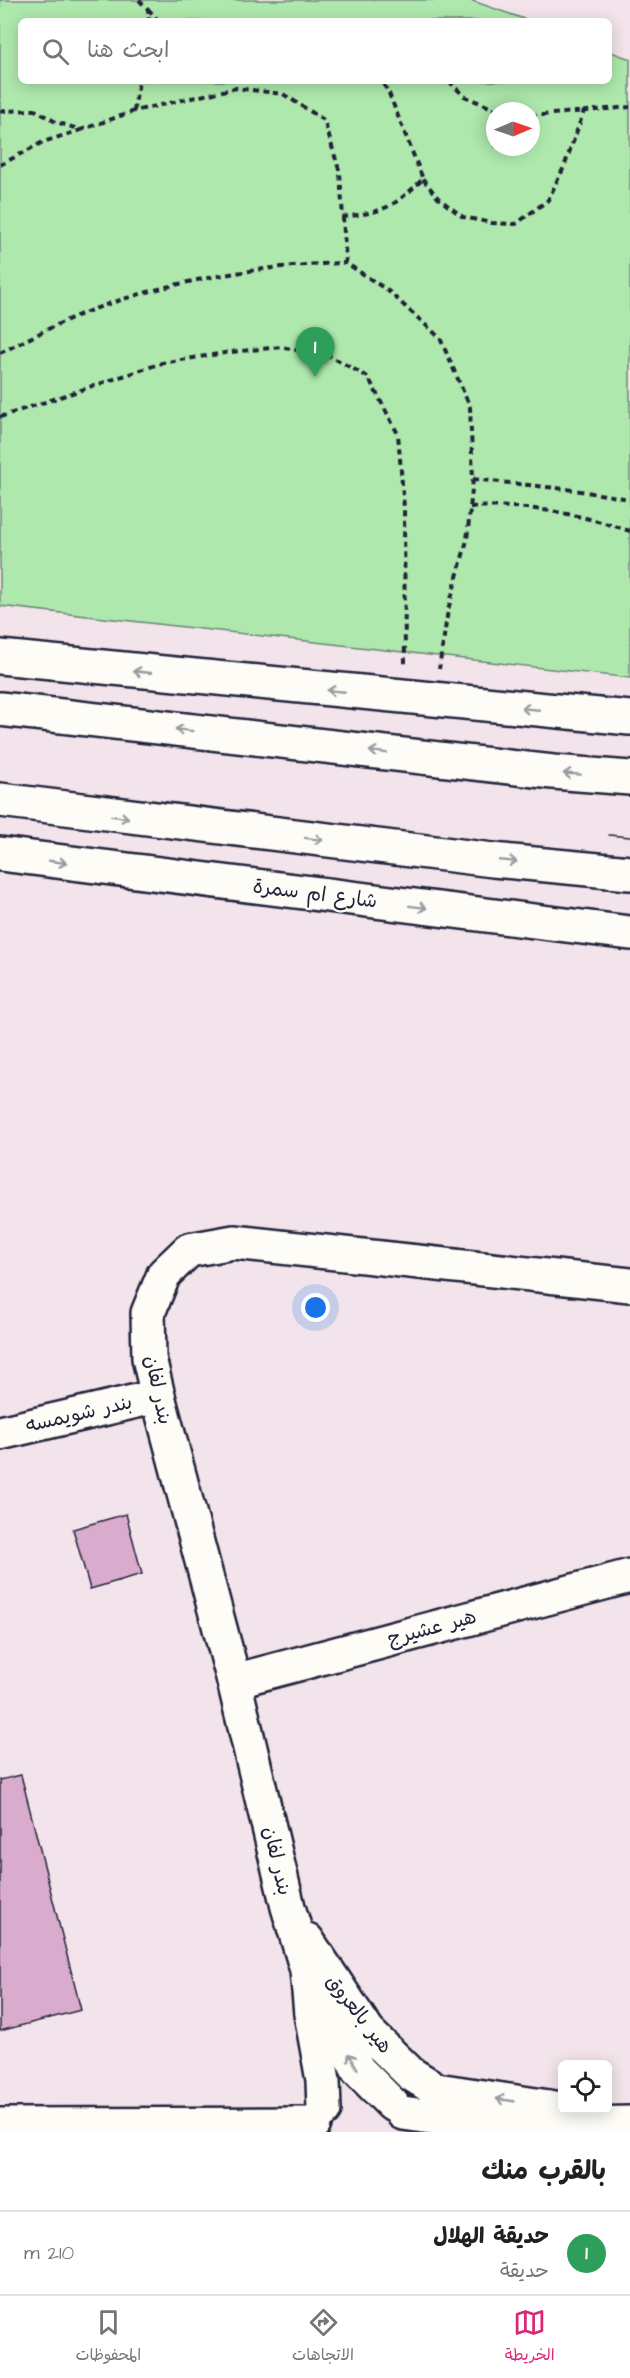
<!DOCTYPE html>
<html lang="ar">
<meta charset="utf-8">
<style>
:root{--surface:#fff;--page:#f2f2f2;--text:#202124;--muted:#757577;--line:#e0e0e0;--accent:#db2777}
body{margin:0;font-family:"Architects Daughter","Playpen Sans Arabic",sans-serif;background:var(--page);color:var(--text);direction:rtl}
.controls{position:absolute;right:18px;bottom:18px;display:grid;overflow:hidden;border-radius:9px;box-shadow:0 3px 15px #0003}
.controls button{width:54px;height:54px;display:grid;place-items:center;padding:0;border:0;border-bottom:2px solid var(--line);background:var(--surface);color:var(--text);font:30px sans-serif}
.compass{position:absolute;left:486px;top:102px;width:54px;height:54px;border-radius:50%;background:var(--surface);box-shadow:0 3px 15px #0003;rotate:88deg}
.you{position:absolute;left:316px;top:1308px;width:21px;height:21px;margin:-15px;border:4px solid #fff;border-radius:50%;background:#1a73e8;box-shadow:0 0 0 9px #1a73e833}
.badge{display:grid;place-items:center;width:39px;height:39px;border-radius:50%;background:var(--accent);color:#fff;font-size:20px;font-weight:700}
.pin{position:absolute;translate:-50% -50px;filter:drop-shadow(0 2px 3px #0008)}
.pin::after{content:'';position:absolute;top:32px;width:21px;height:18px;background:inherit;clip-path:polygon(0 0,100% 0,50% 100%)}
.list{margin:0;padding:0;list-style:none}
h2{display:flex;justify-content:space-between;align-items:center;height:78px;margin:0;padding:0 24px;font-size:26px}
h2 small{font-size:20px;font-weight:400;color:var(--muted)}
.list li{display:grid;grid-template-columns:39px 1fr auto;gap:18px;align-items:center;box-sizing:border-box;height:84px;padding:0 24px;border-top:2px solid var(--line)}
.list b{display:block;font-size:22px;white-space:nowrap}
.list p{margin:0;font-size:20px;white-space:nowrap;color:var(--muted)}
.list em{font-size:20px;font-style:normal;color:var(--muted)}
.icon{flex:none;width:33px;height:33px;fill:none;stroke:currentColor;stroke-width:2;stroke-linecap:round;stroke-linejoin:round}
.map{position:relative;flex:none;width:630px;height:2132px;overflow:hidden;direction:ltr}
.search{position:absolute;background:var(--surface);box-shadow:0 3px 15px #0003;left:18px;right:18px;top:18px;height:66px;display:flex;align-items:center;gap:15px;box-sizing:border-box;padding:0 21px;border-radius:9px;color:var(--muted);font-size:22px}
.sheet{height:162px;background:var(--surface)}
nav{display:flex;justify-content:space-around;align-items:center;box-sizing:border-box;height:84px;border-top:2px solid var(--line);background:var(--surface);font-size:16px;color:var(--muted)}
nav a{display:grid;justify-items:center;gap:3px}
nav .on{color:var(--accent)}
.map>svg:first-child{display:block}
.green{fill:#aee8ac;stroke:#688574;stroke-width:1.5;fill-rule:evenodd}
.building{fill:#d9abcd;stroke:#22223b;stroke-width:1.5}
.lines{fill:none;stroke-linecap:round;stroke-linejoin:round}
.street-casing{stroke:#22223b;stroke-width:38}
.secondary-casing{stroke:#22223b;stroke-width:38}
.path{stroke:#22223b;stroke-width:4;stroke-dasharray:6 4.5;stroke-linecap:butt}
.street{stroke:#fdfcf7;stroke-width:33}
.secondary{stroke:#fdfcf7;stroke-width:33}
.tram{stroke:#22223b;stroke-width:1.5}
.oneway{stroke:#9a9aa2}
.labels{text-anchor:middle;dominant-baseline:central;stroke-width:4.5;stroke-linejoin:round;paint-order:stroke}
.street-label{font-size:20px;fill:#22223b;stroke:#fdfcf7}
</style>
<div class="map">
<svg width="630" height="2132" viewBox="0 0 630 2132">
<rect width="100%" height="100%" fill="#f2e4ea"/>
<filter id="ink" filterUnits="userSpaceOnUse"><feTurbulence type="fractalNoise" baseFrequency=".0167" numOctaves="2"/><feDisplacementMap in="SourceGraphic" scale="12" xChannelSelector="R" yChannelSelector="G"/><feConvolveMatrix kernelMatrix="1 2 1 2 8 2 1 2 1" color-interpolation-filters="sRGB"/></filter>
<g filter="url(#ink)">
<path class="green" d="M0 0H470L530 21H21V81H609V51L630 59V678L0 606ZM495 111H531V147H495Z"/>
<g class="building">
<polygon points="126,1514 142,1574 90,1589 73,1529"/>
<polygon points="21,1775 81,2010 0,2031 0,1780"/>
</g>
<g class="lines">
<defs>
<g id="street">
<polyline points="0,1433 158,1396"/>
<polyline points="234,1681 630,1576"/>
<polyline points="307,1940 368,2032 411,2074 437,2090 562,2109"/>
<polyline points="317,1989 358,2070 392,2104"/>
<polyline points="324,2110 323,2080 311,2014 307,1970 288,1907 234,1681 158,1396 149,1358 148,1313 164,1274 189,1250 234,1242 630,1285"/>
<polyline points="403,2113 493,2126 630,2123"/>
<polyline points="0,2125 314,2124"/>
</g>
<g id="secondary">
<polyline points="0,657 630,718"/>
<polyline points="0,709 553,772 630,778"/>
<polyline points="0,800 493,860 630,873"/>
<polyline points="0,854 630,933"/>
</g>
</defs>
<use href="#street" class="street-casing"/>
<use href="#secondary" class="secondary-casing"/>
<g class="path">
<polyline points="139,0 148,9 149,21"/>
<polyline points="148,9 159,21"/>
<polyline points="449,81 464,96 499,111"/>
<polyline points="0,111 35,110 56,122 81,130 134,111 236,88 283,94 324,120 340,173 346,263 387,290 440,338 470,407 473,479 467,540 448,610 439,669"/>
<polyline points="134,111 139,81"/>
<polyline points="531,116 630,107"/>
<polyline points="0,165 43,142 81,130"/>
<polyline points="423,179 438,198 463,217 492,223 516,224 548,200 564,167 584,111"/>
<path d="M342 217C385 212 392 208 423 179L388 91 381 81"/>
<path d="M0 353C24 341 49 328 74 317 156 283 257 265 346 263"/>
<polyline points="0,417 162,363 231,352 281,347 330,356 368,377 398,434 404,508 405,665"/>
<polyline points="473,479 574,490 630,499"/>
<path d="M470 507C526 504 577 513 630 531"/>
</g>
<use href="#street" class="street"/>
<use href="#secondary" class="secondary"/>
<polyline class="tram" points="609,835 630,837"/>
</g>
<defs><path id="oneway-shaft" d="M-6 0H5M1.5-3L5.5 0L1.5 3" fill="none" stroke-width="1.6" stroke-linecap="round" stroke-linejoin="round" transform="scale(1.5)"/></defs>
<g class="oneway">
<use href="#oneway-shaft" transform="translate(142 672) rotate(-174)"/>
<use href="#oneway-shaft" transform="translate(336 691) rotate(-175)"/>
<use href="#oneway-shaft" transform="translate(530 709) rotate(-175)"/>
<use href="#oneway-shaft" transform="translate(184 730) rotate(-173)"/>
<use href="#oneway-shaft" transform="translate(378 752) rotate(-173)"/>
<use href="#oneway-shaft" transform="translate(572 774) rotate(-176)"/>
<use href="#oneway-shaft" transform="translate(120 817) rotate(7)"/>
<use href="#oneway-shaft" transform="translate(314 839) rotate(7)"/>
<use href="#oneway-shaft" transform="translate(508 861) rotate(5)"/>
<use href="#oneway-shaft" transform="translate(58 862) rotate(8)"/>
<use href="#oneway-shaft" transform="translate(418 907) rotate(7)"/>
<use href="#oneway-shaft" transform="translate(353 2061) rotate(-120)"/>
<use href="#oneway-shaft" transform="translate(505 2100) rotate(-172)"/>
</g>
</g>
<g class="labels">
<g class="street-label">
<text transform="translate(315 894) rotate(7)">شارع ام سمرة</text>
<text transform="translate(158 1390) rotate(78)">بندر لفان</text>
<text transform="translate(79 1414) rotate(-13)">بندر شويمسه</text>
<text transform="translate(432 1628) rotate(-15)">هير عشيرج</text>
<text transform="translate(277 1861) rotate(77)">بندر لفان</text>
<text transform="translate(359 2014) rotate(52)">هير بالعروق</text>
</g>
</g>
</svg>
<div class="controls">
<button><svg class="icon" aria-label="locate" viewBox="0 0 24 24"><circle cx="12" cy="12" r="6"/><path d="M12 2v4M12 18v4M2 12h4M18 12h4"/></svg></button>
</div>
<svg class="compass" viewBox="-18 -18 36 36"><path d="M0-13l5 13h-10z" fill="#e53935"/><path d="M0 13l5-13h-10z" fill="#757577"/></svg>
<div class="you"></div>
<div class="pin badge" style="left:315px;top:377px;background:#2e9e5b">1</div>
<div class="search"><svg class="icon" aria-label="search" viewBox="0 0 24 24"><circle cx="10" cy="10" r="6"/><path d="M15 15l6 6"/></svg>ابحث هنا</div>
</div>
<section class="sheet">
<h2>بالقرب منك<small></small></h2>
<ul class="list">
<li><span class="badge" style="background:#2e9e5b">1</span><div><b>حديقة الهلال</b><p>حديقة</p></div><em>210 m</em></li>
</ul>
</section>
<nav>
<a class="on"><svg class="icon" aria-label="map" viewBox="0 0 24 24"><path d="M3 6l6-2 6 2 6-2v14l-6 2-6-2-6 2zM9 4v14M15 6v14"/></svg>الخريطة</a>
<a><svg class="icon" aria-label="directions" viewBox="0 0 24 24"><path d="M12 3l9 9-9 9-9-9zM9 14v-3h6M13 9l2 2-2 2"/></svg>الاتجاهات</a>
<a><svg class="icon" aria-label="saved" viewBox="0 0 24 24"><path d="M7 4h10v16l-5-4-5 4z"/></svg>المحفوظات</a>
</nav>
